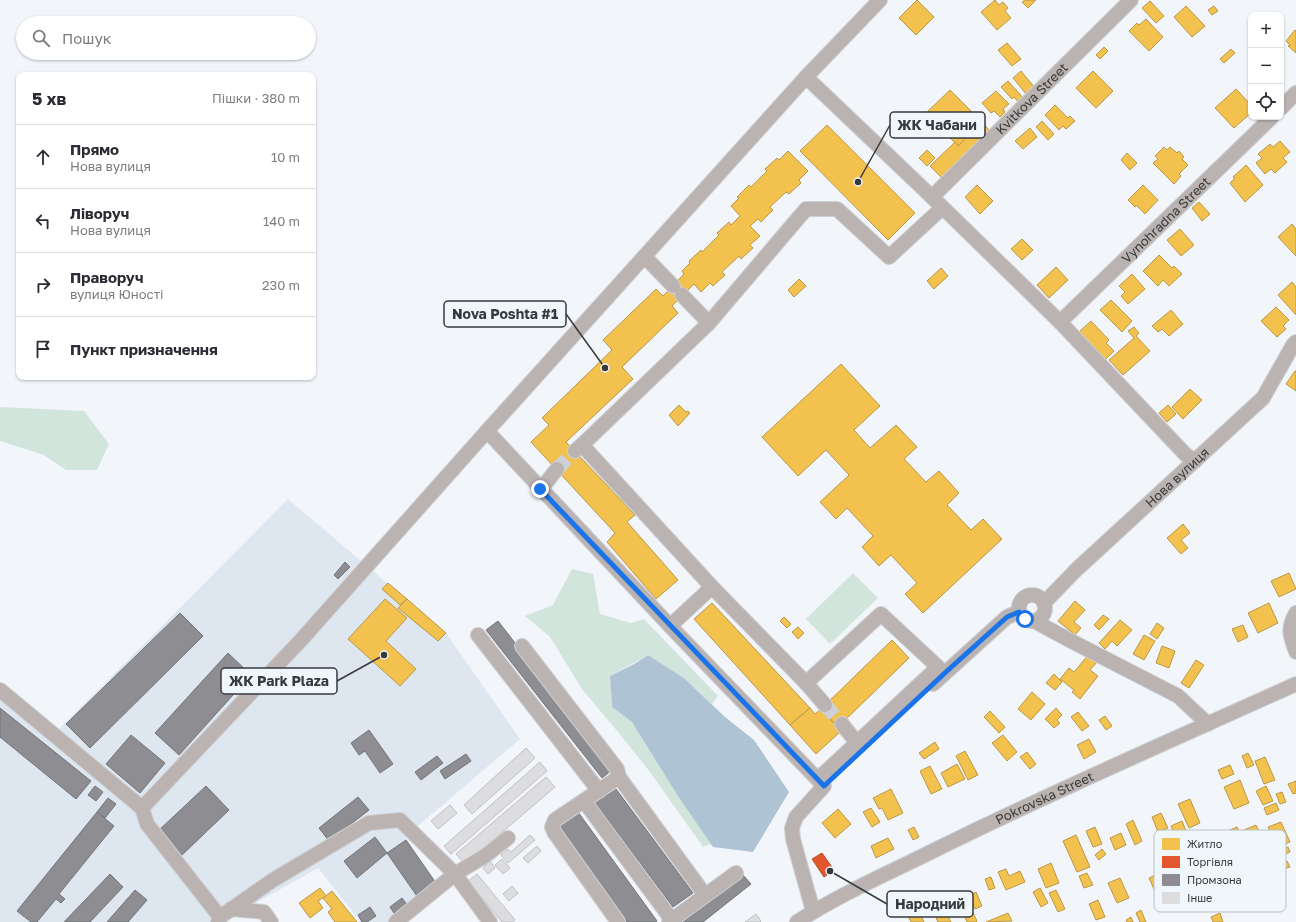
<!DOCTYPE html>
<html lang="uk">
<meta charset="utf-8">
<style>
:root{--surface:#fff;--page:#f2f2f3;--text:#2b2b33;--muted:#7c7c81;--line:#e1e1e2}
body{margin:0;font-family:"Golos Text",sans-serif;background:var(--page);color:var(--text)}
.controls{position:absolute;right:12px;top:12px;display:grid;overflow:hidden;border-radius:8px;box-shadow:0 1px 3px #0004}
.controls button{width:36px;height:36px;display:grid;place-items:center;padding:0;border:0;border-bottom:1px solid var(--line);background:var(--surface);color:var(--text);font:20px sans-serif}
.stop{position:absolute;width:12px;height:12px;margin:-9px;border:3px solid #1a73e8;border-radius:50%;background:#fff}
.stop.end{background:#1a73e8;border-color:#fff;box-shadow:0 1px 4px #0008}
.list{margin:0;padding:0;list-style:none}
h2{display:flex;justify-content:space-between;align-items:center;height:52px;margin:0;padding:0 16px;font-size:17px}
h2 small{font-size:13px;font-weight:400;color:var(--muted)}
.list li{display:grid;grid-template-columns:26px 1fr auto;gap:12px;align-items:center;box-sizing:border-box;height:64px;padding:0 16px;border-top:1px solid var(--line)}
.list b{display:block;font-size:15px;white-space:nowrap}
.list p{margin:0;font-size:13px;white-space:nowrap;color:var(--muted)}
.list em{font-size:13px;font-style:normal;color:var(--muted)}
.icon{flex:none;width:22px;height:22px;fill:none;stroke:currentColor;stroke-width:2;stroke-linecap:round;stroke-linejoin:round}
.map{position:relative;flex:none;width:1296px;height:922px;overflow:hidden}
.search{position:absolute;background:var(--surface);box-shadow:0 1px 3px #0004;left:16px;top:16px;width:300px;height:44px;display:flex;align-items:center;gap:10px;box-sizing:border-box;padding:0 14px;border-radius:22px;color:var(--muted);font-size:15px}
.panel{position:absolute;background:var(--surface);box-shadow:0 1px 3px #0004;left:16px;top:72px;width:300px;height:308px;border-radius:8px}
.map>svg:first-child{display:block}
.built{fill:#dee7f0}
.green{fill:#d2e5dc}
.water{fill:#aec4d4}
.homes{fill:#f2c14e;stroke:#ba9849}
.shops{fill:#e4572e;stroke:#b04e32}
.industry{fill:#8d8d92;stroke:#737478}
.building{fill:#dddde0;stroke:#bfc0c2}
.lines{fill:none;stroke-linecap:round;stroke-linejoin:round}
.minor-tunnel{stroke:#cdd0d4;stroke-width:14;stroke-dasharray:14 7;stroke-linecap:butt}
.minor-casing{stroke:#cdd0d3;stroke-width:16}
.minor{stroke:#bbb3b2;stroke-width:14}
.route{stroke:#1a73e8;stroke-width:5}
.labels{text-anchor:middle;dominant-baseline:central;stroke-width:4;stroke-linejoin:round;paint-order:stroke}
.street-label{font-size:13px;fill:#373a3c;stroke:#eff7fd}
.key{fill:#eff7fd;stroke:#b8bec3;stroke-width:1}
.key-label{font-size:11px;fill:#373a3c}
.leader{fill:none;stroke:#373a3c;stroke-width:1.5}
.callout-dot{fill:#373a3c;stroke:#eff7fd;stroke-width:1.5}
.callout{fill:#eff7fd;stroke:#373a3c;stroke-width:1.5}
.callout-label{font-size:14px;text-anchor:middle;font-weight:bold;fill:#373a3c}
</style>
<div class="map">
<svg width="1296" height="922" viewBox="0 0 1296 922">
<rect width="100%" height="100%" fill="#f2f6fa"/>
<polygon class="built" points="288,499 446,633 520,739 405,837 442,890 401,922 361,922 318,868 222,922 0,922 0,694 52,736"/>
<g class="green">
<polygon points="0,407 84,411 109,444 97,470 66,470 44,455 0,441"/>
<polygon points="572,569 593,574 600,614 631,623 644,619 718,696 712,704 684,678 648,655 610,676 612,707 632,722 716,842 703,847 650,772 623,738 582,689 550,637 525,616 553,605"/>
<polygon points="853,573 878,598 830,644 806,619"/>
</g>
<polygon class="water" points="648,655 684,678 725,717 754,740 789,792 753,852 713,847 678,796 632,722 612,707 610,676 634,664"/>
<g class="homes">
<polygon points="917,0 934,17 916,35 899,18"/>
<polygon points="995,0 999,5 1003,2 1008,8 1005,11 1011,18 997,30 981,12"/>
<polygon points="1025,0 1036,0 1028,8 1022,2"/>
<polygon points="1150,1 1164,16 1156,23 1142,8"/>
<polygon points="1186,6 1205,26 1192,37 1174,17"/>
<polygon points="1214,6 1218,11 1212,15 1208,10"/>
<polygon points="1146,19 1163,37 1149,51 1129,31 1137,23 1139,25"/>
<polygon points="1295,30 1296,31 1296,53 1288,46 1290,45 1286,41"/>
<polygon points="1007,43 1021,59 1012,66 998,50"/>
<polygon points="1104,47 1108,51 1100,59 1096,55"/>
<polygon points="1231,49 1235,53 1224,63 1220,59"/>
<polygon points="1021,71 1035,88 1027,95 1013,78"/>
<polygon points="1093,71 1113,91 1096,108 1076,88"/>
<polygon points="1008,81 1025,100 1020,104 1014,97 1012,99 1001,87"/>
<polygon points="1236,89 1251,105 1251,113 1234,128 1215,108"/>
<polygon points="950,90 982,122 958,146 926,113"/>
<polygon points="996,91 1009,104 1003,109 1005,112 1000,117 994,111 991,113 982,103"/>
<polygon points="1055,105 1068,118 1070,116 1075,121 1066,129 1063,126 1059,130 1045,115"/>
<polygon points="1042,121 1054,134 1048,140 1036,127"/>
<polygon points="982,122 990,131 942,178 930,166 955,142 958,146"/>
<polygon points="827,125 915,213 888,240 800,151"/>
<polygon points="1030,128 1037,137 1023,149 1015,141"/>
<polygon points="1280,141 1290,152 1283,158 1287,162 1275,173 1271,169 1265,174 1256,163 1262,158 1258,154 1270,144 1273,147"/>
<polygon points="1164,147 1167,150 1170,147 1177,153 1179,151 1184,157 1182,159 1188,165 1179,174 1181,176 1174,184 1153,163 1158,159 1155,156"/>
<polygon points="927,150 935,158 927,166 919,158"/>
<polygon points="788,151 808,171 799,180 801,183 789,194 786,192 770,207 773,210 761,222 758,219 750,226 760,236 750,245 753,248 741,259 739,256 722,272 725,275 713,286 710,283 701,292 694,284 672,306 678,313 622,367 633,379 566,442 635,515 627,522 678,580 656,599 607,542 615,533 531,442 549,425 542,418 612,350 603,340 656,289 663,296 684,274 682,271 690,263 689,261 701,250 702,252 719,235 717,233 729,222 731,225 740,216 731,206 739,198 737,197 749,185 751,187 767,171 765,169 777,158 779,160"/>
<polygon points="1127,153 1137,163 1130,170 1121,160"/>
<polygon points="1246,165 1263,185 1245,202 1230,183 1235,178 1233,177"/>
<polygon points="977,185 993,201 980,214 965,197"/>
<polygon points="1143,185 1158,200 1145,214 1136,205 1135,207 1128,200"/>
<polygon points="1199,202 1210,214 1202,221 1192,208"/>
<polygon points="1292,224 1296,229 1296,256 1278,237"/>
<polygon points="1180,229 1194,245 1181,256 1167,240"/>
<polygon points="1022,239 1033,250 1022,260 1011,249"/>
<polygon points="1159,255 1172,268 1174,266 1182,274 1169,286 1163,280 1158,286 1143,271"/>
<polygon points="1056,267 1068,280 1049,298 1037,285"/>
<polygon points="941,268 948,276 934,289 927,281"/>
<polygon points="1132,274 1145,289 1128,304 1121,296 1125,292 1119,286"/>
<polygon points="799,279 806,286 794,297 788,290"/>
<polygon points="1292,282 1296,287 1296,315 1278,295"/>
<polygon points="1111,300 1132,321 1122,332 1100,310"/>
<polygon points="1276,307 1289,320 1283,326 1286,329 1277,337 1261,321"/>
<polygon points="1171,310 1183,324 1169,336 1162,329 1158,332 1152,326"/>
<polygon points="1091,321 1109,340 1106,343 1114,351 1105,360 1078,333"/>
<polygon points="1134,327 1139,333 1136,336 1150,351 1123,375 1109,360 1134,338 1128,331"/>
<polygon points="841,364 880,406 854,430 870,448 896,425 917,447 904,459 926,482 939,471 959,493 947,505 971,530 983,519 1002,539 923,613 905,594 917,583 891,555 879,566 862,547 873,536 847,508 836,519 820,502 849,475 826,450 798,476 762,437"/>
<polygon points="1295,371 1296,371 1296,391 1286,384"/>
<polygon points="1190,389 1202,400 1183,419 1172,407"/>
<polygon points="679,405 686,412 688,411 690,413 678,426 669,415"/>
<polygon points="1168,405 1176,414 1167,422 1159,413"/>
<polygon points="1183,524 1190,533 1181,540 1188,548 1181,554 1167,538"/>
<polygon points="1289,573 1296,589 1279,597 1271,581"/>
<polygon points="388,583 407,599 400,605 382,589"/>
<polygon points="385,599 407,618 386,641 416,669 400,686 348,639"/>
<polygon points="407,599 446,633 438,641 398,608"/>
<polygon points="1075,601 1085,610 1074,622 1081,628 1075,635 1058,621"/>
<polygon points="712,603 810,708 790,725 694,619"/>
<polygon points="1269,603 1278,623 1258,633 1248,613"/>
<polygon points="1103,615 1109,619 1099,630 1094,625"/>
<polygon points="784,617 791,624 787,628 780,621"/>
<polygon points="1120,620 1132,630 1117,646 1112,641 1105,649 1099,643"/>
<polygon points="1157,623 1164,628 1157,639 1150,634"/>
<polygon points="1243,625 1248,637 1238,642 1232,629"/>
<polygon points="798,627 804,633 798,639 792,632"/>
<polygon points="1144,635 1155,641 1144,660 1133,654"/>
<polygon points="892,640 909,658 838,727 821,709"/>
<polygon points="1162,646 1175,651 1169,668 1156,663"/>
<polygon points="1089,654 1098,661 1090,670 1098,676 1080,699 1072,692 1074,690 1060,679 1069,668 1074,672"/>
<polygon points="1196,660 1204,665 1189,688 1181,683"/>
<polygon points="1054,674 1062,682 1055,690 1046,683"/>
<polygon points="1032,692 1045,704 1031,720 1018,709"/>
<polygon points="810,708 815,714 821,709 841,731 816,754 790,725"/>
<polygon points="1056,708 1062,715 1057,720 1060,723 1054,728 1045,719"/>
<polygon points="990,711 1005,727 999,733 984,717"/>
<polygon points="1078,712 1089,726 1082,731 1071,717"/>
<polygon points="1105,716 1112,726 1106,730 1099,720"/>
<polygon points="1003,735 1017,752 1007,761 992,743"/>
<polygon points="1089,739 1096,752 1084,759 1077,745"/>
<polygon points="935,742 939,749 924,759 919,753"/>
<polygon points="965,751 978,775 968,780 956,756"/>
<polygon points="1027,752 1036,764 1030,769 1020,757"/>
<polygon points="1248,753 1254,765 1247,768 1242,756"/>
<polygon points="1265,757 1275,780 1264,784 1255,761"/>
<polygon points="957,764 965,779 948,787 941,773"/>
<polygon points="1230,765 1234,774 1222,779 1218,770"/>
<polygon points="930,766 942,789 931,794 920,771"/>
<polygon points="1240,780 1249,803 1234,809 1224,787"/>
<polygon points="1296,781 1296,793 1293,794 1288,784"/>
<polygon points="1266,786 1273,801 1263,805 1256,791"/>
<polygon points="891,789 903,813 888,820 882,808 879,809 873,798"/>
<polygon points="1282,792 1286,802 1280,804 1276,794"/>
<polygon points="1190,799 1200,823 1189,828 1178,804"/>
<polygon points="1276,803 1279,810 1267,815 1264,808"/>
<polygon points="871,808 880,822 872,827 863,812"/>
<polygon points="838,809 851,824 835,838 822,823"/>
<polygon points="1161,813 1168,828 1158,832 1152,817"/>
<polygon points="1133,820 1142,841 1135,845 1126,824"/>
<polygon points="1182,821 1189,838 1178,843 1171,826"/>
<polygon points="1281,822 1290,842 1273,850 1268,839 1272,837 1268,827"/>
<polygon points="1256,825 1264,843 1252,848 1244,830"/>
<polygon points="914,827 919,837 913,840 908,830"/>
<polygon points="1095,827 1102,844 1093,847 1086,831"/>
<polygon points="1237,827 1241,836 1232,840 1228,831"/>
<polygon points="1121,833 1126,845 1115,850 1110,838"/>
<polygon points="1076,835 1090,867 1077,872 1063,841"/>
<polygon points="888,838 894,849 876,858 871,846"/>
<polygon points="1288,847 1290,852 1281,856 1279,851"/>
<polygon points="1102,849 1106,854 1099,860 1095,855"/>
<polygon points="1287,861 1290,867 1283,869 1281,864"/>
<polygon points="1051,863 1059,883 1046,888 1038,869"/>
<polygon points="1006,869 1009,876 1020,871 1025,882 1006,890 998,872"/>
<polygon points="1162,872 1174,899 1161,905 1149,878"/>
<polygon points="1087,873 1093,885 1084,888 1079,876"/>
<polygon points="991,877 995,888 989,890 985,879"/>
<polygon points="1120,878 1129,898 1117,903 1108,883"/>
<polygon points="320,888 326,896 318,901 323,908 310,918 299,903"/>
<polygon points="1040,888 1048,903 1041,907 1033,892"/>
<polygon points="1056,890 1065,909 1058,912 1049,893"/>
<polygon points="332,891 357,922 335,922 328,912 332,909 323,898"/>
<polygon points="976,892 982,906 975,909 969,896"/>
<polygon points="1098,900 1105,917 1096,920 1089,904"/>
<polygon points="968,902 977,921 976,922 967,922 960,906"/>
<polygon points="916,905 924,922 911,922 905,910"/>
<polygon points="1141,910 1146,922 1140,922 1136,913"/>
<polygon points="946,912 951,922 938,922 936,918"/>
<polygon points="1008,913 1012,921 986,922"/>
<polygon points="1220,913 1223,922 1213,922 1211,917"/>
<polygon points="1131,917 1133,922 1127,922 1126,920"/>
</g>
<polygon class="shops" points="822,853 834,870 824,877 812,859"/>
<g class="industry">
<polygon points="345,562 350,567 338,579 334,575"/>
<polygon points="180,613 203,636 90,748 66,724"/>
<polygon points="498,621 613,769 602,778 486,630"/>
<polygon points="228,653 251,675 179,755 155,733"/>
<polygon points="0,708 91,781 76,799 0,737"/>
<polygon points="369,730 393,764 380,773 365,751 359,755 351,743"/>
<polygon points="131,735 165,763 140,793 106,764"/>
<polygon points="466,754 471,761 445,779 440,771"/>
<polygon points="437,756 443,763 421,780 415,772"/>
<polygon points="613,785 693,893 673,907 593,800"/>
<polygon points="95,786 103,792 96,801 88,795"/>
<polygon points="206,786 229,810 181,856 157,832"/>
<polygon points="358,797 369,810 329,841 319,828"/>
<polygon points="108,798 116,804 105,818 97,812"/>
<polygon points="97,812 114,826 59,894 65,899 61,903 56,899 37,922 31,922 17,911"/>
<polygon points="578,812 657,921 655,922 627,922 558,826"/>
<polygon points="375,837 387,853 357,878 344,861"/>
<polygon points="406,840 438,886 419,899 387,853"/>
<polygon points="110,874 123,887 90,922 64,922"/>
<polygon points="743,875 751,884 703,922 683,922"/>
<polygon points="135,890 147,900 128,922 107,922"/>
<polygon points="402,898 409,907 396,916 390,907"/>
<polygon points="370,907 376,916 367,922 362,922 358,915"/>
</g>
<g class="building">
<polygon points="526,748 535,758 472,814 464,805"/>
<polygon points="540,762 547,771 451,854 444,846"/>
<polygon points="546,777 555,787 465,864 456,854"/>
<polygon points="450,805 457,813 438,829 431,821"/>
<polygon points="530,835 535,840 508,863 501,855 508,849 511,852"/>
<polygon points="537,846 541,851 528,863 523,858"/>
<polygon points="502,859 510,868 503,874 495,865"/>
<polygon points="490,861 495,868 488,874 483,868"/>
<polygon points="477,874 515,920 512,922 502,922 468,881"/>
<polygon points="512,886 518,893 509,901 503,894"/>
<polygon points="756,914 761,921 760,922 745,922"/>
</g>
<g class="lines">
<g class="minor-tunnel">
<polyline points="557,469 575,451"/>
<polyline points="825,705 842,724"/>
</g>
<defs>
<g id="minor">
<polyline points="880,0 806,77 932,197 1060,322 1186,455 1195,461"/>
<polyline points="1281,108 1296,93"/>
<path id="s1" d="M932 197 1131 0"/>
<polyline points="645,257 673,286"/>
<path id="s2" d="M1060 322 1272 117"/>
<polyline points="709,323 806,209 837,209 889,257 942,208"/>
<polyline points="487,431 670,626 824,786 796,817 792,828 793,839 813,911"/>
<polyline points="582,445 709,323 682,295"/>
<polyline points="575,451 582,445 712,587"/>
<polyline points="541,489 557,469"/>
<circle cx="1032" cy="608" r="13"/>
<path id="s3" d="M1044 603 1076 570 1263 398 1293 345 1296 342"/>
<path d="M1296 613C1287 628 1290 636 1296 652"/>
<polyline points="1034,621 1075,643 1178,696 1208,724"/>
<polyline points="670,626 712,587 806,683 881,614 938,667 818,779"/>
<polyline points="478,635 599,791"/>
<polyline points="522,646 617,769 619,777 705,895"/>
<polyline points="806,683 825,705"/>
<polyline points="933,684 1007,617 1019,612"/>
<polyline points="0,690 142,808 302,639 487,431 806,77"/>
<polyline points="842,724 857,743"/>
<polyline points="584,801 672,920"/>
<polyline points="142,808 147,824 220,917"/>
<polyline points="231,909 264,912 271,922"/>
<polyline points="218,922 220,917 273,880 369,823 400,820 455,874 490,922"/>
<polyline points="396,922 455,874 485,856 508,838"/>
<polyline points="618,922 554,832 552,827 555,820 619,777"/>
<polyline points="669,922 736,873"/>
<path id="s4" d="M797 922C842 893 891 872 939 848 1056 790 1177 738 1296 684"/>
</g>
</defs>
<use href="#minor" class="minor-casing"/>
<use href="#minor" class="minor"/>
</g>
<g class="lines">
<polyline class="route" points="540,489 824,786 947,671 1007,617 1019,612 1025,619"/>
</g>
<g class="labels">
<g class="street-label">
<text stroke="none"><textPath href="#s1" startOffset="140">Kvitkova Street</textPath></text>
<text stroke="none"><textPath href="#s2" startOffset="147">Vynohradna Street</textPath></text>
<text stroke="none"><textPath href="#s3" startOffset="183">Нова вулиця</textPath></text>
<text stroke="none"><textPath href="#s4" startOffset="277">Pokrovska Street</textPath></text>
</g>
</g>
<rect x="1154" y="830" width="132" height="82" rx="6" class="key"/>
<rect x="1162" y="838" width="18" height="12" fill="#f2c14e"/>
<rect x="1162" y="856" width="18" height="12" fill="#e4572e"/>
<rect x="1162" y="874" width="18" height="12" fill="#8d8d92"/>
<rect x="1162" y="892" width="18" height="12" fill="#dddde0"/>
<g class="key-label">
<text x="1187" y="848">Житло</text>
<text x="1187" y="866">Торгівля</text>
<text x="1187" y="884">Промзона</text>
<text x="1187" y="902">Інше</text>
</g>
<path class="leader" d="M858 182L890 125M605 368L566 314M384 655L337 681M830 871L887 904"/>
<g class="callout-dot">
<circle cx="858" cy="182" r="4"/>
<circle cx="605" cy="368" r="4"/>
<circle cx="384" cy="655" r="4"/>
<circle cx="830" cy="871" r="4"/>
</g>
<g class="callout">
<rect x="890" y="112" width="95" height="26" rx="4"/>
<rect x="444" y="301" width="122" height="26" rx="4"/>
<rect x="221" y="668" width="116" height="26" rx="4"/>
<rect x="887" y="891" width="86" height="26" rx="4"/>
</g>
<g class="callout-label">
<text x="937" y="130">ЖК Чабани</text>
<text x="505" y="319">Nova Poshta #1</text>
<text x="279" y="686">ЖК Park Plaza</text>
<text x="930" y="909">Народний</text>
</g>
</svg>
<div class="controls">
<button>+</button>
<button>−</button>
<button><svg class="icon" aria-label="locate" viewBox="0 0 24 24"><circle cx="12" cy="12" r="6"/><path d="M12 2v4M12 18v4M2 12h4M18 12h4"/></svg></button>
</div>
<div class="stop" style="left:1025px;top:619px"></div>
<div class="stop end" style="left:540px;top:489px"></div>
<div class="search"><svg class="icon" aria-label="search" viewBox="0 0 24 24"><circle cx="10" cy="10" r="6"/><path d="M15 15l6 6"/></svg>Пошук</div>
<section class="panel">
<h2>5 хв<small>Пішки · 380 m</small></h2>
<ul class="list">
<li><svg class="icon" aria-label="ahead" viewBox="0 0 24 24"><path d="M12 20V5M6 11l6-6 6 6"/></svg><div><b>Прямо</b><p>Нова вулиця</p></div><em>10 m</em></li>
<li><svg class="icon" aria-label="left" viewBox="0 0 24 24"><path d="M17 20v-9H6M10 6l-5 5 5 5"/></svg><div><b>Ліворуч</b><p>Нова вулиця</p></div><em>140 m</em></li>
<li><svg class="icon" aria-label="right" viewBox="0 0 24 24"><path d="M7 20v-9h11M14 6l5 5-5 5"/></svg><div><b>Праворуч</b><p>вулиця Юності</p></div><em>230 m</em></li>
<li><svg class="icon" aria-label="arrive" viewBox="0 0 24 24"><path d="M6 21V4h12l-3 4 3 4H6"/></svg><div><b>Пункт призначення</b></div></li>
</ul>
</section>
</div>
